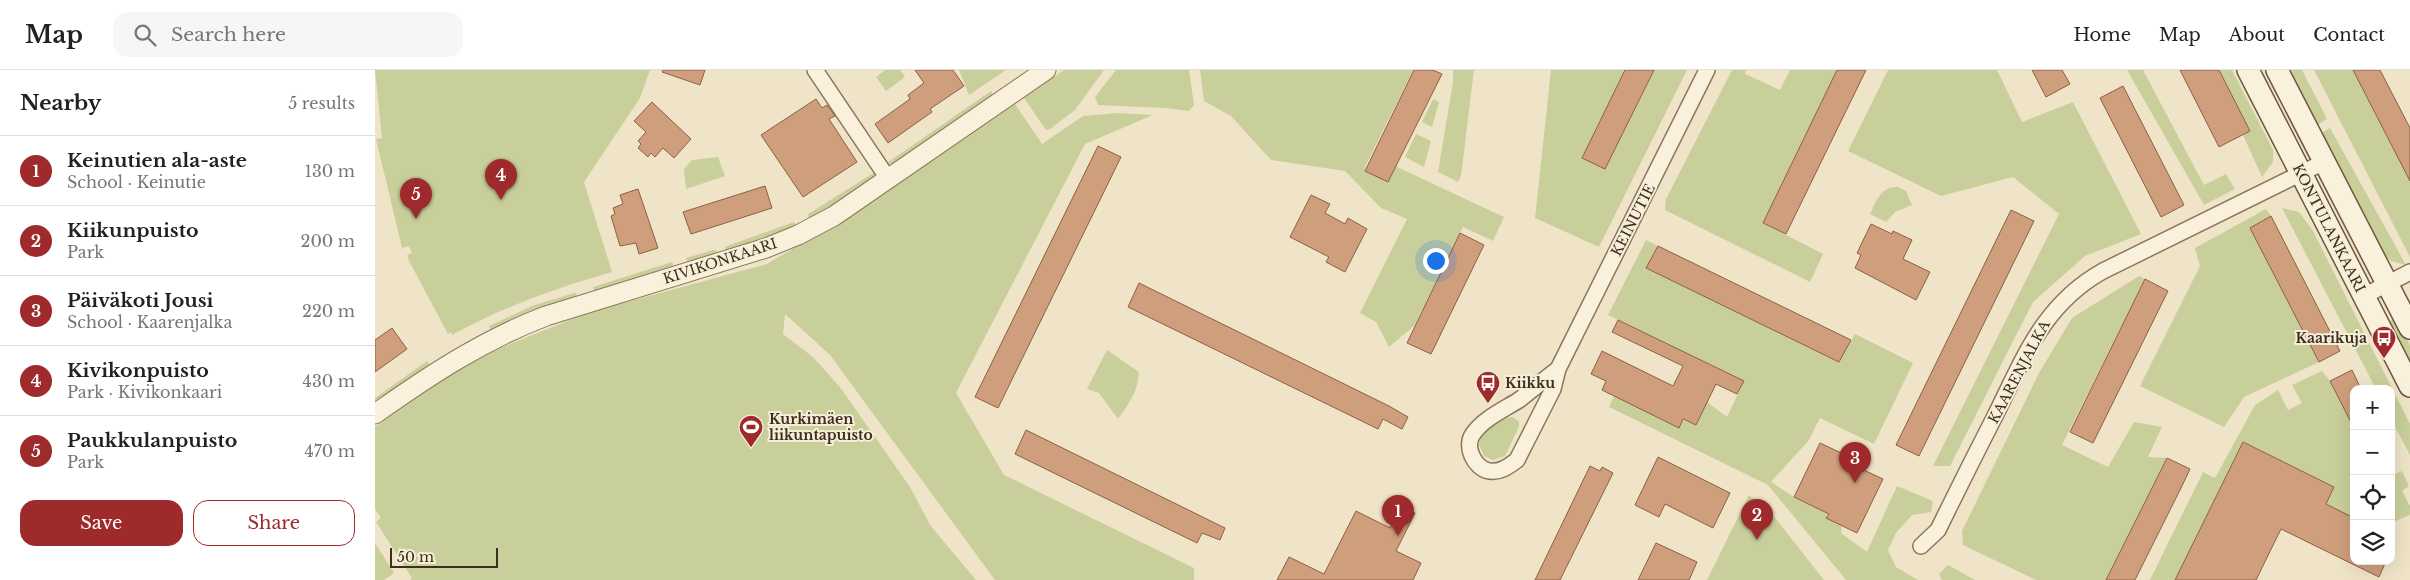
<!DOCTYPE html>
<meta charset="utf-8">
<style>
:root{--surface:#fff;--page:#f6f6f6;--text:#222;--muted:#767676;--line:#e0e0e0;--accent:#9e2a2b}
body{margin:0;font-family:"Libre Baskerville",serif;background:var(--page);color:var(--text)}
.controls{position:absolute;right:15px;bottom:15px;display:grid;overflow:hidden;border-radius:10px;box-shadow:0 5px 20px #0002}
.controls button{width:45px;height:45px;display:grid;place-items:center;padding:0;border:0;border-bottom:1px solid var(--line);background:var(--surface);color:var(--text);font:25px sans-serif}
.scale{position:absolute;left:15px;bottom:12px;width:108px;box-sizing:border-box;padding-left:5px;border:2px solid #3d2e20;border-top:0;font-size:14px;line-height:18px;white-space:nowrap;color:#3d2e20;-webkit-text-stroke:4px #f7eed8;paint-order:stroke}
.you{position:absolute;left:1060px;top:190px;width:18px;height:18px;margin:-12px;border:4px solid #fff;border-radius:50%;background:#1a73e8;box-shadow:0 0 0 8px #1a73e833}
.badge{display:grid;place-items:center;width:32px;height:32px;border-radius:50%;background:var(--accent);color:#fff;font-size:16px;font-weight:700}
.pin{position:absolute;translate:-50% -41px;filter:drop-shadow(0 1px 2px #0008)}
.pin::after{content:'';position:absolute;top:26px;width:18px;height:15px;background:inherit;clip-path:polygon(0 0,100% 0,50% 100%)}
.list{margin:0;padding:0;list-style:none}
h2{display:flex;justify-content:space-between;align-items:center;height:65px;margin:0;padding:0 20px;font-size:21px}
h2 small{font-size:16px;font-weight:400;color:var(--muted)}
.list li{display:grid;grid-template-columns:32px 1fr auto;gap:15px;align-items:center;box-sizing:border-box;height:70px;padding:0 20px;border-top:1px solid var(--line)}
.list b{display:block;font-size:19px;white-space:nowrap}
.list p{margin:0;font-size:16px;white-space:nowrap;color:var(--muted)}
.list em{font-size:16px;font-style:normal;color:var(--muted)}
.actions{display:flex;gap:10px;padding:15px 20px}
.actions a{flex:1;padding:11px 0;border:1px solid var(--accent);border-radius:15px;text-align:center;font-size:18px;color:var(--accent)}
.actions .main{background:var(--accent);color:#fff}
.icon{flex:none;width:28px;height:28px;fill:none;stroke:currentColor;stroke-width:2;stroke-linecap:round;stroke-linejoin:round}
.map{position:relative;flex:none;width:2035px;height:510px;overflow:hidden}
header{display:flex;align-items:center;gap:30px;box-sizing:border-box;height:70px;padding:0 25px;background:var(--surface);border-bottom:1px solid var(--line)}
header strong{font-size:24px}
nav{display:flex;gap:28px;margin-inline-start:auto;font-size:18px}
.search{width:350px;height:45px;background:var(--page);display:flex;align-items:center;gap:12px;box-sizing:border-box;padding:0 18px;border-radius:15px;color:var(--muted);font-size:19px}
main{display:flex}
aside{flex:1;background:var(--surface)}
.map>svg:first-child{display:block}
.green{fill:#c9cf9b}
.building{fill:#cf9f7d;stroke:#8d5f41}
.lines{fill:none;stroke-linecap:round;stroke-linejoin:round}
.minor-casing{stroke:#8d765c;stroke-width:18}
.tertiary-casing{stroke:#8d765c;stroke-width:21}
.secondary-casing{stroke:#6f573f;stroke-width:24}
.minor{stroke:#faf1dc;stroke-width:15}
.tertiary{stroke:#faf1dc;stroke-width:19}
.secondary{stroke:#faf1dc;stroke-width:21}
.labels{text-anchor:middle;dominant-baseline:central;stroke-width:4;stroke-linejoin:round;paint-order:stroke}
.street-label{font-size:14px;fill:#3d2e20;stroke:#f7eed8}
.poi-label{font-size:14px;font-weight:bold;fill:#3d2e20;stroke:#f7eed8;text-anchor:start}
</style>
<header>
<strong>Map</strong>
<div class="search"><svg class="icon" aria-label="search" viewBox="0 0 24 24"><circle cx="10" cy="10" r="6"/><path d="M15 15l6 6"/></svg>Search here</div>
<nav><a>Home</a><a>Map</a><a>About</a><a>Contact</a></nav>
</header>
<main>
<aside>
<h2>Nearby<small>5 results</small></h2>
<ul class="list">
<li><span class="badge">1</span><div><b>Keinutien ala-aste</b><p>School · Keinutie</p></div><em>130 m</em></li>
<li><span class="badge">2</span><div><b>Kiikunpuisto</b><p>Park</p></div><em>200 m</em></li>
<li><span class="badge">3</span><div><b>Päiväkoti Jousi</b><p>School · Kaarenjalka</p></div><em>220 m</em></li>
<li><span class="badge">4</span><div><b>Kivikonpuisto</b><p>Park · Kivikonkaari</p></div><em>430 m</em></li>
<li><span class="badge">5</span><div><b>Paukkulanpuisto</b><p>Park</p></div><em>470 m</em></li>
</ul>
<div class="actions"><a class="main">Save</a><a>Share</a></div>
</aside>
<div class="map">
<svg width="2035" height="510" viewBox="0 0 2035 510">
<rect width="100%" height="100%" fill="#f0e4c8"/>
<g class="green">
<path d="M0 0H275L265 28 209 112 237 202C181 218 128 237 77 265L76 262 73 264 34 191 32 185 37 183 34 176 27 178 1 69 7 68Z"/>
<polygon points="510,0 525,0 530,7 511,21 501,7"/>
<polygon points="584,0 631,0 594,25"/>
<polygon points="689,0 729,0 700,40 675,59 671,60 649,28"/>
<polygon points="741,0 814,0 819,35 814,41 791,38 723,35 720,27"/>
<polygon points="825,0 1038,0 989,99 1013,111 1020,96 1129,147 1118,171 1088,157 1040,255 1014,277 1001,252 985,243 1032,149 1006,138 970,101 896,90 856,46 829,31"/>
<polygon points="1078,0 1099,0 1086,106 1083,112 1063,102 1078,12"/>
<polygon points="1176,0 1312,0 1224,177 1160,148"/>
<polygon points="1357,0 1371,0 1370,4 1405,20 1415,0 1462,0 1388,153 1448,184 1435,212 1290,140 1291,129"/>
<polygon points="1513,0 1622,0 1647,52 1698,32 1766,164 1710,186 1658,232 1575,396 1558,396 1684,144 1638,107 1566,126 1473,81"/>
<polygon points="1752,0 1768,0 1829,115 1851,104 1860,119 1829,135"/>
<polygon points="1844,0 1857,0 1898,80 1898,92 1887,107 1868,65 1875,61"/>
<polygon points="1911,0 1927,0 1952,49 1941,56"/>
<polygon points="1939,0 1978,0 2035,111 2035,187"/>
<polygon points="616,21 619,26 518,94 512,93"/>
<polygon points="1058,29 1064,32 1057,57 1047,52"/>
<polygon points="640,34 667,74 708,46 742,43 778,45 710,74 581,323 629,405 819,498 819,510 620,510 455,285 410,244 408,264 438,287 465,317 535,417 555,455 601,510 35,510 37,508 1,452 6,448 0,439 0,357 80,301 125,278 215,242 392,194 463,152"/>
<polygon points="1955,58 2031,195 2016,191 2004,181 1943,65"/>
<polygon points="1041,64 1056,71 1049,97 1030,87"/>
<polygon points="343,87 350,106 311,119 309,99 317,90"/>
<polygon points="500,102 499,109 473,128 434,150 433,144"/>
<path d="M1523 117 1531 121 1537 135 1520 142 1511 152 1495 144C1501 131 1506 116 1523 117Z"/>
<polygon points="1907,138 1924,142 1938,161 2035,354 2035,385 2016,349 2016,319 2001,319"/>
<polygon points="1891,139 1896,146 1876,158 1944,292 1869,327 1849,357 1765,316 1825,196 1820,178"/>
<polygon points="419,152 422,157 351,183 350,178 352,176"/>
<polygon points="1271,170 1283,176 1272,198 1464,292 1480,264 1538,293 1499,374 1445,348 1434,370 1396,412 1419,427 1454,444 1452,448 1467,456 1466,463 1492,482 1522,416 1558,431 1556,442 1537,445 1521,463 1513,480 1521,497 1543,510 1471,510 1393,415 1234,337 1239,326 1321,355 1332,332 1352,347 1369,311 1233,245"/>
<polygon points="338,180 342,181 344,186 313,193 311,188"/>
<polygon points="297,192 299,198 220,222 218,217"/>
<polygon points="1764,206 1770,209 1687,375 1733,397 1759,352 1787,357 1773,387 1792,388 1731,510 1661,510 1588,475 1587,461 1664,303 1697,248"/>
<polygon points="199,223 201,223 202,228 116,261 114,256 157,236"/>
<polygon points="2021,248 2035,275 2035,298 2012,253"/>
<path d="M732 280 764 302C763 321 754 334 743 349L724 323 712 319Z"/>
<polygon points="52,291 56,297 0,334 0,328"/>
<polygon points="1947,301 1955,311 1979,358 1979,448 1951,434 1959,417 1868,372 1800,510 1775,510 1828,402 1840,408 1880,335 1903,320 1913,340 1927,333 1917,315"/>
<path d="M1138 347 1144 352V357L1130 386 1118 390 1109 386 1104 375C1105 362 1124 348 1138 347Z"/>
<polygon points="2027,401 2034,416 2027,421 2035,436 2035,445 2016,453 2016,406"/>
<polygon points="1374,425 1401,449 1449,510 1332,510"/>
<polygon points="0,473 19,503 9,510 0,510"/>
<polygon points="1573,495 1600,510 1567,510 1564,504"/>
</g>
<g class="building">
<polygon points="288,0 330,0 325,15 287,2"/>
<polygon points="540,0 578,0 589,16 555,39 557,42 513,73 500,54 535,29 533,25 549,13"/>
<polygon points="1039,0 1058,0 1067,4 1013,112 990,101"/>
<polygon points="1250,0 1279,0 1230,99 1207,88"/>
<polygon points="1462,0 1491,0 1411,164 1388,153"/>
<polygon points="1657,0 1687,0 1695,14 1671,27"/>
<polygon points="1805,0 1844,0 1875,61 1844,77"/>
<polygon points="1978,0 2005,0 2035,58 2035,111"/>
<polygon points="1748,16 1809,135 1786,147 1725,28"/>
<polygon points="441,29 447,38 452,35 455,39 460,46 454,49 482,92 428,127 386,65"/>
<polygon points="277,32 316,69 299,88 288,78 280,87 276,83 273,87 263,78 266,74 263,71 271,62 259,51"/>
<polygon points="723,76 746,87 623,338 600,327"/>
<polygon points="390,116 397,138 316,164 308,142"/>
<polygon points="263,119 283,178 264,184 261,173 245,176 236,146 240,144 238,138 248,134 245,125"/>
<polygon points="936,125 955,134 950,143 970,154 973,148 992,159 970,202 951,192 954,187 915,167"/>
<polygon points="1636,140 1659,151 1544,386 1521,375"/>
<polygon points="1896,146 1965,281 1944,292 1875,158"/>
<polygon points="1496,154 1517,164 1518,161 1537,170 1528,189 1555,202 1541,230 1480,198 1486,185 1482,183"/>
<polygon points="1085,163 1109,175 1056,284 1032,273"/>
<polygon points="1283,176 1476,270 1464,292 1271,198"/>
<polygon points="1770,209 1793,221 1718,373 1695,362"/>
<polygon points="764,213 1014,336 1033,347 1027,359 1008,349 1003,359 753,237"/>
<polygon points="1243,250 1369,311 1362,324 1341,314 1321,355 1308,349 1304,358 1227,320 1231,311 1216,304 1227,281 1298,316 1308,296 1237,262"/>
<polygon points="17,258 32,279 0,302 0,270"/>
<polygon points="1977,300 1986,319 1979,319 1979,358 1955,311"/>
<polygon points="651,360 850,458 845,470 827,463 822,473 640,384"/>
<polygon points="1868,372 1959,417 1951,434 1979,448 1979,491 2011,491 2004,507 1906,459 1881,510 1800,510"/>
<polygon points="1445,373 1481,390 1478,395 1508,409 1482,463 1451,448 1454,444 1419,427"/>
<polygon points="1283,387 1355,423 1338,458 1290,434 1284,447 1260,435"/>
<polygon points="1792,388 1815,399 1806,418 1760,510 1731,510"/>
<polygon points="1215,396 1225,401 1227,397 1238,403 1185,510 1160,510"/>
<polygon points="1025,436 1040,443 1021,481 1046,493 1038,510 902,510 914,487 949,504 981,441 1015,458"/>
<polygon points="1281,473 1322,492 1314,510 1263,510"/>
</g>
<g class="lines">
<defs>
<g id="minor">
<polyline points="440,0 514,110"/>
<polyline points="1989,226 2035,202"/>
<path d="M1183 299C1170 309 1157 320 1144 330 1128 340 1108 349 1098 364 1089 376 1099 398 1114 401 1125 403 1134 396 1142 390L1178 319 1183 299 1332 0"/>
<path d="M1546 476 1563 460C1582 421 1601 383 1621 344 1649 287 1669 234 1728 201L1949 92"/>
</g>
<path id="tertiary" d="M0 344C55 305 108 270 171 246L391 178 423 165 459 146 671 0"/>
<g id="secondary">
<polyline points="1873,0 2035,316"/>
<polyline points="1902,0 2035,258"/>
</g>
</defs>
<use href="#minor" class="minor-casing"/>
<use href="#tertiary" class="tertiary-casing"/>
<use href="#secondary" class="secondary-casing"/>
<use href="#minor" class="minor"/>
<use href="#tertiary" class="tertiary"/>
<use href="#secondary" class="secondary"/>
</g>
<defs>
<symbol id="bus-pin" viewBox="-11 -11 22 30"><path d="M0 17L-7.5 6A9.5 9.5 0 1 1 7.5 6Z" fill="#9e2a2b" stroke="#f7eed8"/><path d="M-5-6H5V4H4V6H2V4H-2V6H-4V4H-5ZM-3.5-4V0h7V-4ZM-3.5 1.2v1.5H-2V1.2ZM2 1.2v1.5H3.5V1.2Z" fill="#fff"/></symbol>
<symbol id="stadium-pin" viewBox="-11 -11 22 30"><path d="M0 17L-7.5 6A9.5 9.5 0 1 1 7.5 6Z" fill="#9e2a2b" stroke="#f7eed8"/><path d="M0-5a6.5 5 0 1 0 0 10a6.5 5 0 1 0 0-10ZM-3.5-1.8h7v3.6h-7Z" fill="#fff"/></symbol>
</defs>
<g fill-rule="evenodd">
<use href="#bus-pin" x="1995" y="254" width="28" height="38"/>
<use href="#bus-pin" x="1099" y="299" width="28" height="38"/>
<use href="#stadium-pin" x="362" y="343" width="28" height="38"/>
</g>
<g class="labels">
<g class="street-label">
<text transform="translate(1258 150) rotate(-63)">KEINUTIE</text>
<text transform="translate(1954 158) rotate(63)">KONTULANKAARI</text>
<text transform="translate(345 191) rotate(-18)">KIVIKONKAARI</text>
<text transform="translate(1644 302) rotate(-62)">KAARENJALKA</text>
</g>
<g class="poi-label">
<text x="1992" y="268" text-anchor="end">Kaarikuja</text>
<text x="1130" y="313">Kiikku</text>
<text x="394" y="349">Kurkimäen<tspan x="394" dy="16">liikuntapuisto</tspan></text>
</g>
</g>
</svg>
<div class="controls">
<button>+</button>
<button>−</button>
<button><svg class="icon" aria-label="locate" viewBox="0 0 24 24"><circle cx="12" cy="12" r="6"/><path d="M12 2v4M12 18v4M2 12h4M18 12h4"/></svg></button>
<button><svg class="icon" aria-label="layers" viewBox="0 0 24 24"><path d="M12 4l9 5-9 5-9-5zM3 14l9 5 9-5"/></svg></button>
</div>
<div class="scale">50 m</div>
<div class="you"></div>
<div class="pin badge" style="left:1023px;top:466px">1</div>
<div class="pin badge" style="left:1382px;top:470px">2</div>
<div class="pin badge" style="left:1480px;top:413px">3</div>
<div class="pin badge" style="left:126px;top:130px">4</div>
<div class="pin badge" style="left:41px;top:149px">5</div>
</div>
</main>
